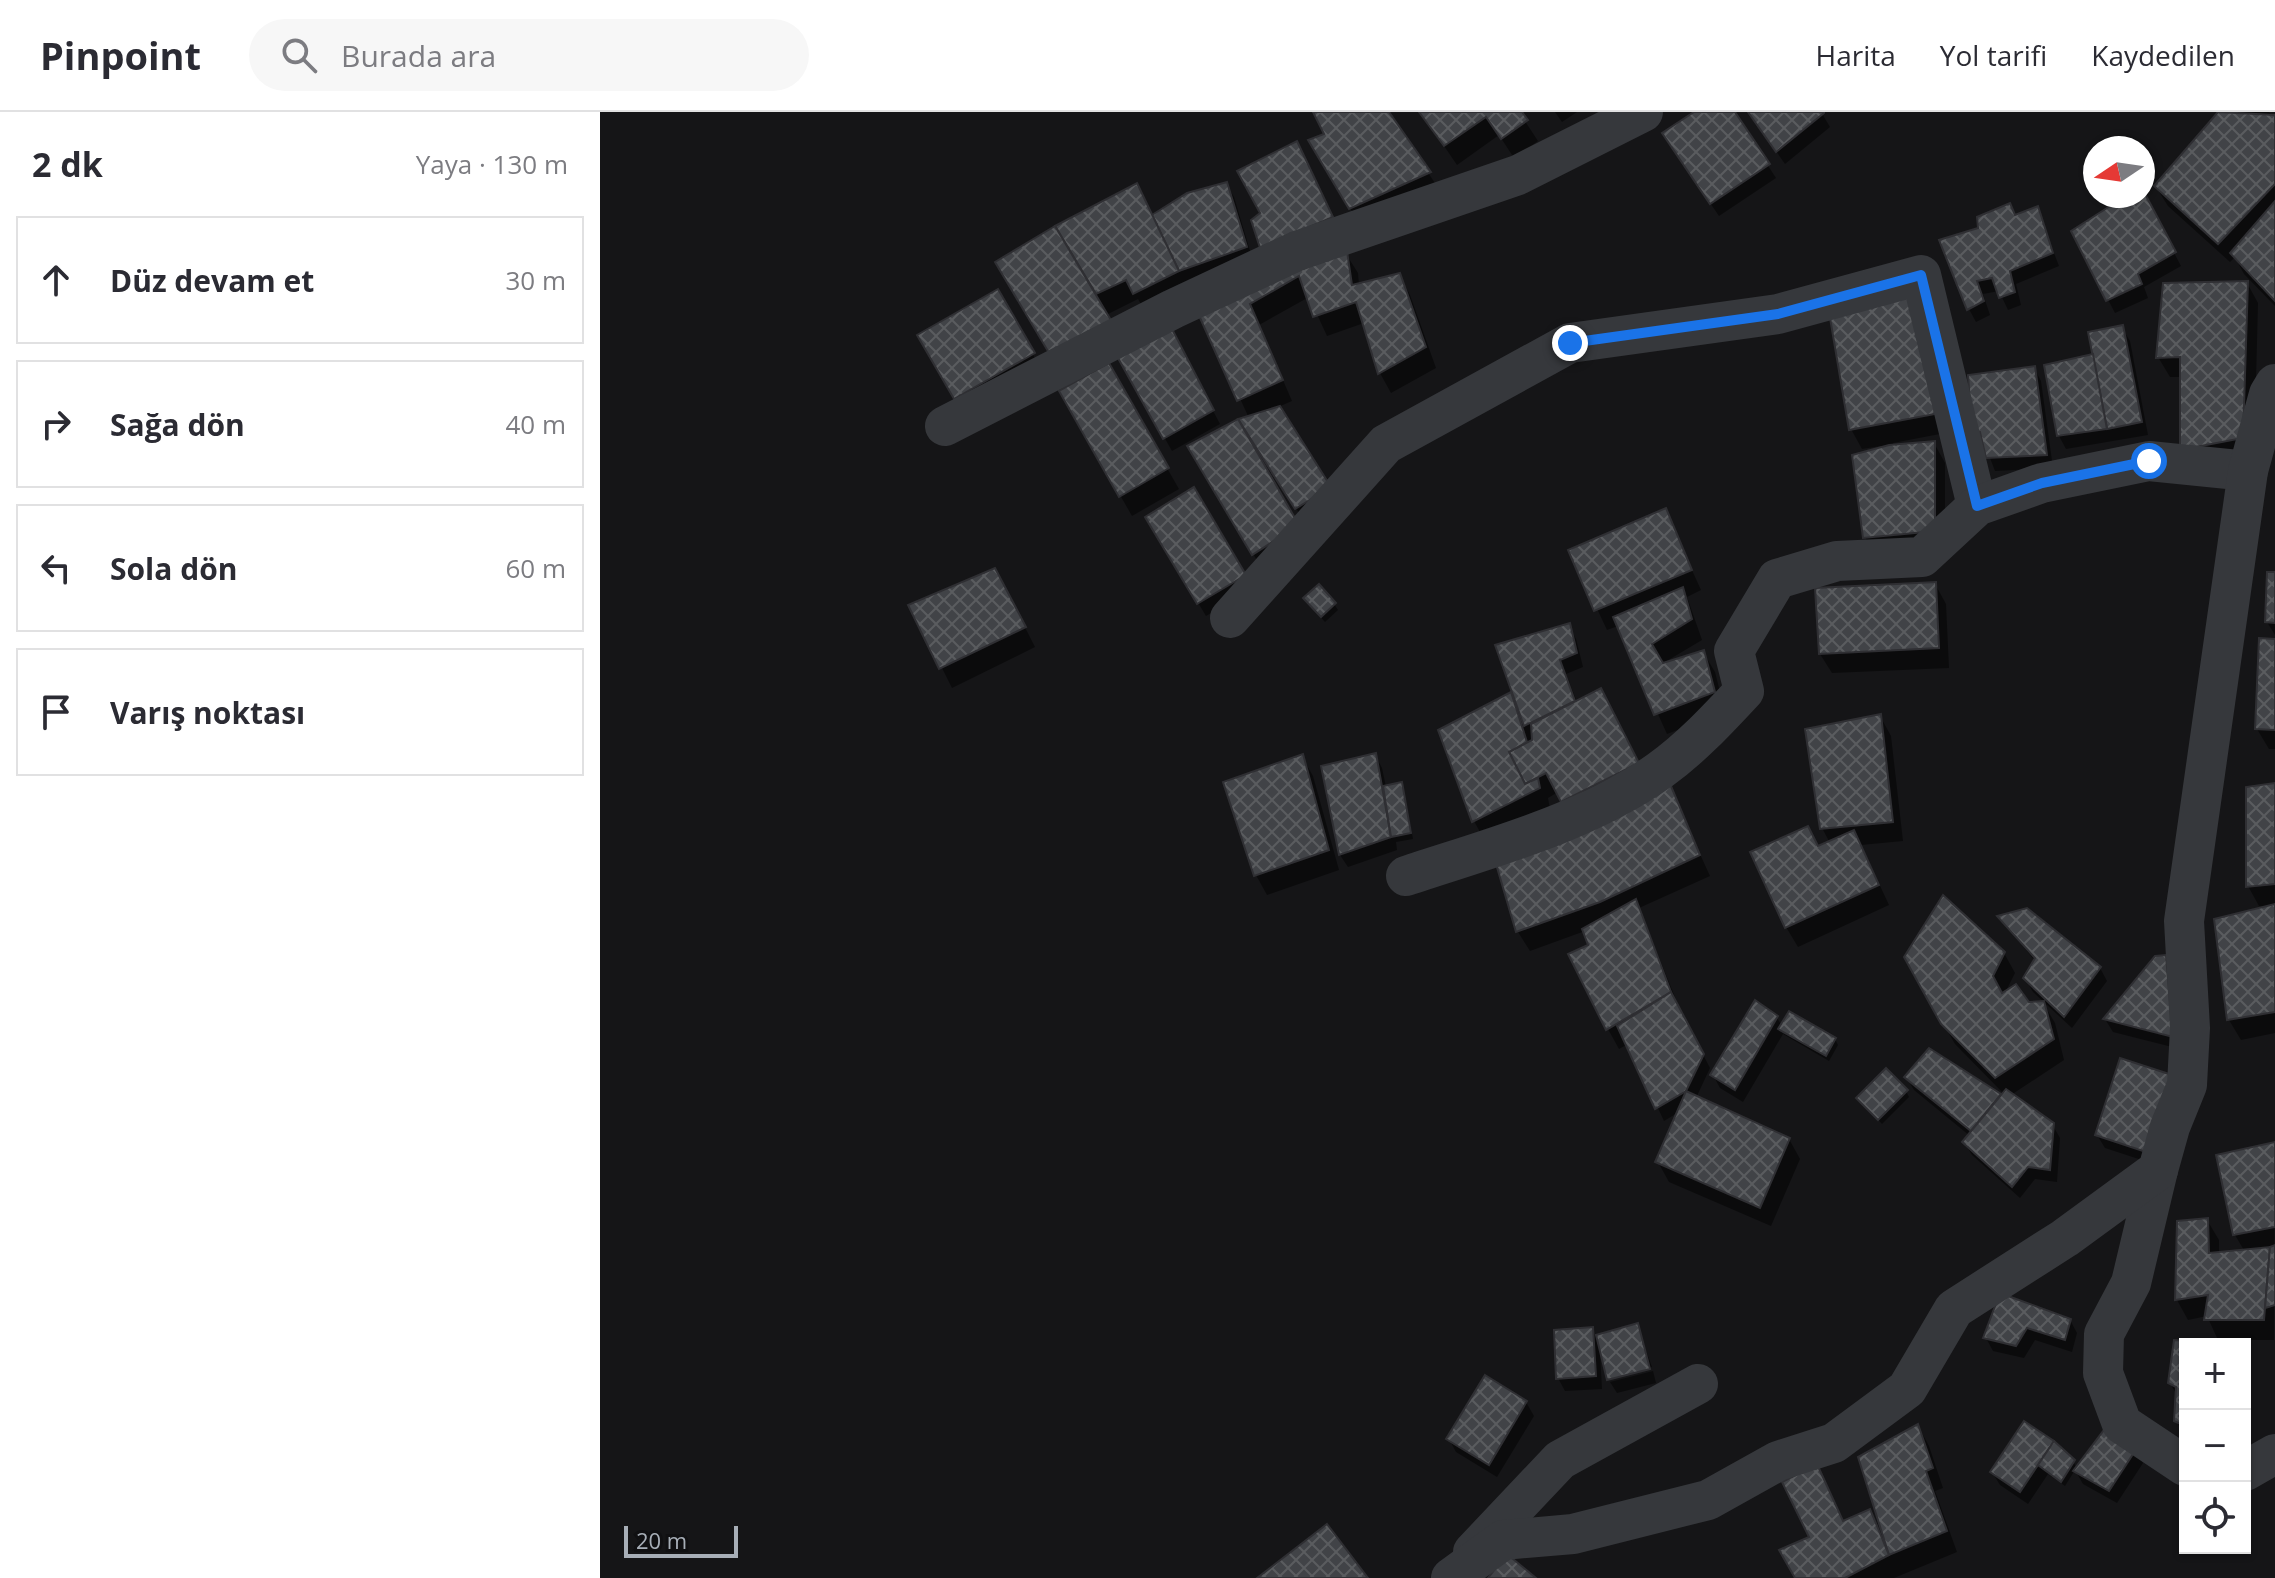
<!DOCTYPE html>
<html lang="tr">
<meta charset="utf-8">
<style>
:root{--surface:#fff;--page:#f7f7f7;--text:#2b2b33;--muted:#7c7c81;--line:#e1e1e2}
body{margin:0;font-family:"Open Sans",sans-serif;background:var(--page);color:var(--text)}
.controls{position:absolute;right:24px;bottom:24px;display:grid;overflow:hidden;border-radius:0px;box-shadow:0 2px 6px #0004}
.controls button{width:72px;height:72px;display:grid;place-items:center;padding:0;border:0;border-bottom:2px solid var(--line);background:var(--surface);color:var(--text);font:40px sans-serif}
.compass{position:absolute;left:1483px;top:24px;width:72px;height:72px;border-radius:50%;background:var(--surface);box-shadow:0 2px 6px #0004;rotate:257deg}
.scale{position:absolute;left:24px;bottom:20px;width:114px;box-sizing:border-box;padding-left:8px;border:4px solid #a7aeb7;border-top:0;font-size:22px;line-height:28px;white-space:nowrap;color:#a7aeb7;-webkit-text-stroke:6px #101012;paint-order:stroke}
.stop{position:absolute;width:24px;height:24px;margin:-18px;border:6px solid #1a73e8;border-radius:50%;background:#fff}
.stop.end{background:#1a73e8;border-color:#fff;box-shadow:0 2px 8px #0008}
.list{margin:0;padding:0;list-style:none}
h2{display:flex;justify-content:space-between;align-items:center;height:104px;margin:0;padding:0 32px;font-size:34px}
h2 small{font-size:26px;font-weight:400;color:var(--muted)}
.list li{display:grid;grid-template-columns:52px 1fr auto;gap:24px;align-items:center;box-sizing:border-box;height:128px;margin:0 16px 16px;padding:0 16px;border:2px solid var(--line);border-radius:0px}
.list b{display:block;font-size:30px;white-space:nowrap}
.list em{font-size:26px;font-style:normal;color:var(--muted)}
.icon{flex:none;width:44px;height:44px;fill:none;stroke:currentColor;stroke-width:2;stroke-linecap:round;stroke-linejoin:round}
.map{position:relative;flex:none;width:1675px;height:1466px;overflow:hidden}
header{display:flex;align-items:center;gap:48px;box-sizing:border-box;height:112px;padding:0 40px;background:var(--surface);border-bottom:2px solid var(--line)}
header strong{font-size:38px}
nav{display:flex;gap:44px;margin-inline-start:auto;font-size:28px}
.search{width:560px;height:72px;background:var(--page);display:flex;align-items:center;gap:20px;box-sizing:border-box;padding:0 28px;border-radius:44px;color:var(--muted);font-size:30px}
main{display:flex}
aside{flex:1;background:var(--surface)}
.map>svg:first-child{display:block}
.shadow{fill:#0007}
.building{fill:url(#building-cross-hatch);stroke:#2f2f33;stroke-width:2}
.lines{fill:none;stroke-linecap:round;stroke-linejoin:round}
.minor{stroke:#36383c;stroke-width:40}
.route{stroke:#1a73e8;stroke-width:10}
</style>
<header>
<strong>Pinpoint</strong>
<div class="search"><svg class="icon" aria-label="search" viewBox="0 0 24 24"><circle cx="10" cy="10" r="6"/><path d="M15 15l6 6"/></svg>Burada ara</div>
<nav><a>Harita</a><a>Yol tarifi</a><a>Kaydedilen</a></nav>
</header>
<main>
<aside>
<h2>2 dk<small>Yaya · 130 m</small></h2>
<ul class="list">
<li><svg class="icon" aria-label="ahead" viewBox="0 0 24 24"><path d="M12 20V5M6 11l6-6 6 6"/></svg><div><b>Düz devam et</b></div><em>30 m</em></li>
<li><svg class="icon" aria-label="right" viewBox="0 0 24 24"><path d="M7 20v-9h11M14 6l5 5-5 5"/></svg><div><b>Sağa dön</b></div><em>40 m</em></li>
<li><svg class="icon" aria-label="left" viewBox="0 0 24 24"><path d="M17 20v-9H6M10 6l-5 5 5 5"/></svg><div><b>Sola dön</b></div><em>60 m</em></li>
<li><svg class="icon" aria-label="arrive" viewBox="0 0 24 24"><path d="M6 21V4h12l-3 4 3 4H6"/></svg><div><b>Varış noktası</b></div></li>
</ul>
</aside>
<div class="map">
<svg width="1675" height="1466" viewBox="0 0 1675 1466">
<defs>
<pattern id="building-cross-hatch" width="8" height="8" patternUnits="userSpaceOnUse" patternTransform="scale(2)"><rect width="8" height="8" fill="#414347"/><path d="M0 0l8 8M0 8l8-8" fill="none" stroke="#5a5c5f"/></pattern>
</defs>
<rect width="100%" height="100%" fill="#151517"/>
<g class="shadow">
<polygon points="716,0 787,0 841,80 762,116 711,29 726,23"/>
<polygon points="821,0 919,0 938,29 914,46 899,23 857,53"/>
<polygon points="955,0 977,0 962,10"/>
<polygon points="1097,0 1133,0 1176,66 1119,104 1072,35"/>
<polygon points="1149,0 1221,0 1230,15 1185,52"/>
<polygon points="1621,0 1669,0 1675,6 1675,194 1644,162 1635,145 1630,150 1568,94 1556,75"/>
<polygon points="626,72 634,85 653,149 546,201 538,187 506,203 398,151 536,74 553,105"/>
<polygon points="1543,82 1581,154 1544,175 1548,186 1515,201 1473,120 1530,84"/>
<polygon points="1437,97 1459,154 1416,172 1421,193 1408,198 1399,179 1383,182 1390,203 1376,210 1369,197 1381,117"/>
<polygon points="746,142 758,161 759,173 799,163 810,183 836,256 791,281 780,261 764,211 727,224 709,185 659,213 692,289 678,295 729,376 704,409 649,320 649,306 600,200"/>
<polygon points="1647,171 1658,191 1654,346 1593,357 1582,265 1570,265 1558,245"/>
<polygon points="1318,176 1345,321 1293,331 1294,334 1334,331 1345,351 1345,439 1276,445 1265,425 1281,337 1281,334 1262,337 1251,317"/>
<polygon points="397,180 444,262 367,306 320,224"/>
<polygon points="1522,216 1530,229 1548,323 1466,337 1459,324"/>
<polygon points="577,230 620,312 572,339 520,247"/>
<polygon points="508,253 579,377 532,404 461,280"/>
<polygon points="1434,256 1441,269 1453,356 1395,359 1385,333 1381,334 1374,321"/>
<polygon points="590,335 709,434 665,462"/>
<polygon points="1065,399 1101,478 1087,485 1102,528 1065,550 1103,540 1115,560 1125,600 1067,622 1018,514 1007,518 970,439"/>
<polygon points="547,405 652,477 606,504"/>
<polygon points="1675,462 1675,523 1667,510"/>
<polygon points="1335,472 1346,492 1349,556 1232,561 1220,542"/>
<polygon points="406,478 435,535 352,576 311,494"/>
<polygon points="709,492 734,492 738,498 725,510"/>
<polygon points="969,514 976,527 983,555 966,562 977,590 1049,671 1067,670 1110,764 1039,796 1081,900 1110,956 1096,986 1189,1027 1200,1047 1171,1114 1069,1070 1058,1050 1079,1000 1064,1009 1028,932 1019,937 1008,917 971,843 990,834 985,819 930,839 918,820 897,746 976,711 958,680 948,686 950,697 885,729 874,709 840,619 911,583 918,591"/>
<polygon points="1675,529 1675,637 1669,637 1657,617"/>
<polygon points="1280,604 1291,624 1303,729 1261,733 1289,793 1198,835 1186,815 1219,736 1230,731 1222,716"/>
<polygon points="775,643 782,656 786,675 801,672 804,678 813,727 796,730 797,738 748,755 740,743 723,655"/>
<polygon points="702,645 713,664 739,758 667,783 656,763"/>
<polygon points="1675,673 1675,921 1641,928 1629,908 1616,808 1669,796 1659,794 1648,774"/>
<polygon points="1400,806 1500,856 1507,869 1472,916 1433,880 1425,866 1435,849"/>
<polygon points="1404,841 1415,861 1405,881 1428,892 1443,891 1455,911 1464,948 1411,983 1452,1012 1460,1026 1457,1070 1435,1067 1420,1086 1372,1043 1364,1030 1370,1024 1314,978 1306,965 1329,939 1401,985 1404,982 1355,932 1343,911"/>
<polygon points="1565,845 1580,937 1513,920 1505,907"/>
<polygon points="1177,906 1182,914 1235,927 1238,933 1229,949 1183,922 1143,990 1120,976 1113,963"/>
<polygon points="1522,949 1554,1052 1505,1036 1497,1023"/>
<polygon points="1306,979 1309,985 1282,1012 1259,986"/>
<polygon points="1675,1032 1674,1228 1618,1228 1607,1204 1588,1208 1577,1188 1579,1111 1607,1108 1619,1128 1619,1142 1645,1140 1635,1123 1619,1044"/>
<polygon points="1401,1184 1470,1208 1477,1221 1472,1240 1435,1228 1424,1246 1393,1239 1386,1226"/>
<polygon points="1037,1214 1052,1255 1010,1266 1010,1269 1000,1240 1002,1277 965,1279 958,1266 992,1218 996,1225"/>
<polygon points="1576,1230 1600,1232 1585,1232 1585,1323 1576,1309 1578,1285 1570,1271"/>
<polygon points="1053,1259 1056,1271 1017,1281 1010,1270"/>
<polygon points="926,1290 934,1304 897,1365 856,1340 849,1327"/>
<polygon points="1425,1312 1473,1349 1477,1357 1536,1338 1543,1351 1517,1391 1483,1372 1475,1358 1465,1374 1448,1362 1428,1392 1400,1373 1392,1360"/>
<polygon points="1318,1314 1329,1334 1343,1376 1335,1379 1357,1440 1294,1466 1197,1466 1227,1375 1244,1411 1269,1400 1284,1426"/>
</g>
<g class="building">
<polygon points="713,0 789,0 831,60 749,97 708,28 724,22"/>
<polygon points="819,0 922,0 928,8 901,27 886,5 844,34"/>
<polygon points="1094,0 1135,0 1170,52 1110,92 1062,21"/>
<polygon points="1148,0 1224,0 1224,1 1176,40"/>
<polygon points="1618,0 1675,3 1675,72 1618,132 1554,74"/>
<polygon points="697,29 733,105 660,136 651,108 660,101 637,59"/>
<polygon points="627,70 647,135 579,159 552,103 587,81"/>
<polygon points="537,71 579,159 533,182 526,168 496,182 455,114"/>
<polygon points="1543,78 1576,140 1538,162 1542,172 1506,189 1471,119 1526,84 1543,84"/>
<polygon points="1675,89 1675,189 1630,141"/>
<polygon points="1410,91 1415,103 1438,94 1453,141 1410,159 1415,180 1399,186 1392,166 1377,169 1384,189 1367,198 1339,128 1378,116 1377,105"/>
<polygon points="455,114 512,210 452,246 395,150"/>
<polygon points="747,139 752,173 800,161 826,235 778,262 756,190 713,205 699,164 650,192 683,268 637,289 597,199"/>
<polygon points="1648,169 1643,326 1580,338 1580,245 1556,246 1563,171"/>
<polygon points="1319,174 1335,302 1249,318 1228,194"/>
<polygon points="398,177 435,241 354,287 317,223"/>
<polygon points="1523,213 1542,310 1507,317 1488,220"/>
<polygon points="571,215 614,298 563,327 518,246"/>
<polygon points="1493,242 1507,317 1457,324 1444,253"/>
<polygon points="509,251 569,356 519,385 459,279"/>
<polygon points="1435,254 1447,343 1386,346 1380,320 1372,321 1368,263"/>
<polygon points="680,294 731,375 695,397 638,307"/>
<polygon points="638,307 699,413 652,443 587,334"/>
<polygon points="1335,329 1335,419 1263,426 1252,343 1289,333"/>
<polygon points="594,375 646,463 597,492 545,405"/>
<polygon points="1066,396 1092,458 994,499 968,438"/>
<polygon points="395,456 426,515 339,557 308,493"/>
<polygon points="1667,460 1675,460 1675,511 1665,510"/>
<polygon points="1336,470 1339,536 1219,542 1215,476"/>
<polygon points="719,472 736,491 721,505 703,486"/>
<polygon points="1083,475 1092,507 1052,532 1063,551 1104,538 1115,580 1054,603 1013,505"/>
<polygon points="970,511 977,541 960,548 975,589 924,614 895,533"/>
<polygon points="1659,526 1675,527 1675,618 1655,617"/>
<polygon points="1001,576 1039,651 961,690 946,661 925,672 909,640 932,628 931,612"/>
<polygon points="911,580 927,630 909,640 925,672 938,666 940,676 872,710 838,618"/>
<polygon points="1281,602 1293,710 1220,717 1205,617"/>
<polygon points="776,641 791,725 739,743 721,654"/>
<polygon points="703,642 729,738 654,764 623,670"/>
<polygon points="1068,667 1100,743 1000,790 916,820 894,745"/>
<polygon points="802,670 811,721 791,725 783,674"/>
<polygon points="1675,671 1675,772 1646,775 1646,675"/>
<polygon points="1208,714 1218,734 1254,718 1279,773 1185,816 1150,740"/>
<polygon points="1343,783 1405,840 1393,864 1402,881 1416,872 1429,890 1444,889 1454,927 1395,966 1341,912 1304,845"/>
<polygon points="1036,787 1071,880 1006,918 968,842 988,833 982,817"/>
<polygon points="1675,792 1675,900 1627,908 1614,807"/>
<polygon points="1427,796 1501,855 1464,905 1423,866 1435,846 1397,804"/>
<polygon points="1566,843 1573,925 1503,907 1555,844"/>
<polygon points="1071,880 1104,942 1086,979 1055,997 1017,914"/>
<polygon points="1155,888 1178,904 1135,978 1110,963"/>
<polygon points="1189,899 1236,926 1226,944 1178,917"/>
<polygon points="1329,936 1401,982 1371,1019 1304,965"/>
<polygon points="1520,946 1572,963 1546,1040 1495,1023"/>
<polygon points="1286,956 1308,978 1278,1008 1256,986"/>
<polygon points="1406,977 1454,1011 1450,1058 1428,1055 1412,1075 1362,1030"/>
<polygon points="1086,979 1190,1026 1160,1096 1055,1050"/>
<polygon points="1675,1030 1675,1115 1633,1123 1616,1043"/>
<polygon points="1608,1106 1609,1141 1670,1135 1664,1208 1604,1208 1608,1183 1575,1188 1577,1109"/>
<polygon points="1675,1133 1675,1193 1665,1196 1670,1135"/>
<polygon points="1400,1181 1471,1207 1465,1228 1427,1216 1416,1234 1383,1226"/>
<polygon points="1038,1211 1050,1257 1007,1268 996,1223"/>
<polygon points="993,1215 996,1264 956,1267 954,1218"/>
<polygon points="1574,1228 1624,1232 1585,1232 1585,1314 1574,1309 1576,1275 1568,1271"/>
<polygon points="885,1263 927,1289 889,1353 846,1327"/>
<polygon points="1424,1309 1454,1329 1420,1380 1390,1360"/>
<polygon points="1318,1312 1333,1356 1326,1359 1347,1419 1289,1443 1258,1345"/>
<polygon points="1507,1314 1537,1336 1509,1379 1473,1359"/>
<polygon points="1454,1329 1475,1348 1461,1370 1438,1353"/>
<polygon points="1217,1352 1243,1409 1270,1397 1289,1443 1245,1466 1195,1466 1179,1438 1209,1425 1182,1370"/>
<polygon points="727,1412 768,1466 657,1466"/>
<polygon points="907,1442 936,1466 888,1466"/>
</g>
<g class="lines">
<g class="minor">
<polyline points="345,314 573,197 697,139 918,63 1043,0"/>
<polyline points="630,506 786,332 970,231 1178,202 1321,163 1377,394"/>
<path d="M806 764C890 736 986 711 1059 659 1091 636 1117 608 1144 579L1134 539 1177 467 1237 449 1322 445 1377 394 1442 371 1549 349 1648 359"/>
<polyline points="1558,1058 1531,1171 1504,1222 1503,1261 1522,1312 1585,1354"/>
<polyline points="1645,1359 1675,1342"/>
<polyline points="873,1440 960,1348 1098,1272"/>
<polyline points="851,1466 903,1428 973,1422 1108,1388 1178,1349 1234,1331 1307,1277 1354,1197 1465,1126 1558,1058 1570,1015 1587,973 1590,916 1584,809 1648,359 1669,282 1675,272"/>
</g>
</g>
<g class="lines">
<polyline class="route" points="970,231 1178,202 1321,163 1377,394 1442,371 1549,349"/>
</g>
</svg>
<div class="controls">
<button>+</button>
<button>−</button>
<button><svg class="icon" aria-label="locate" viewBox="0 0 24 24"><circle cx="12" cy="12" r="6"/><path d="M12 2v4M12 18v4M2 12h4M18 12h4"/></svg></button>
</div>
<svg class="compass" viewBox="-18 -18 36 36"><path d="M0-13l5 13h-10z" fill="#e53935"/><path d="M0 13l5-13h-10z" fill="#7c7c81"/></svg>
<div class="scale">20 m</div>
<div class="stop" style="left:1549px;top:349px"></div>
<div class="stop end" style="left:970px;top:231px"></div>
</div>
</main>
